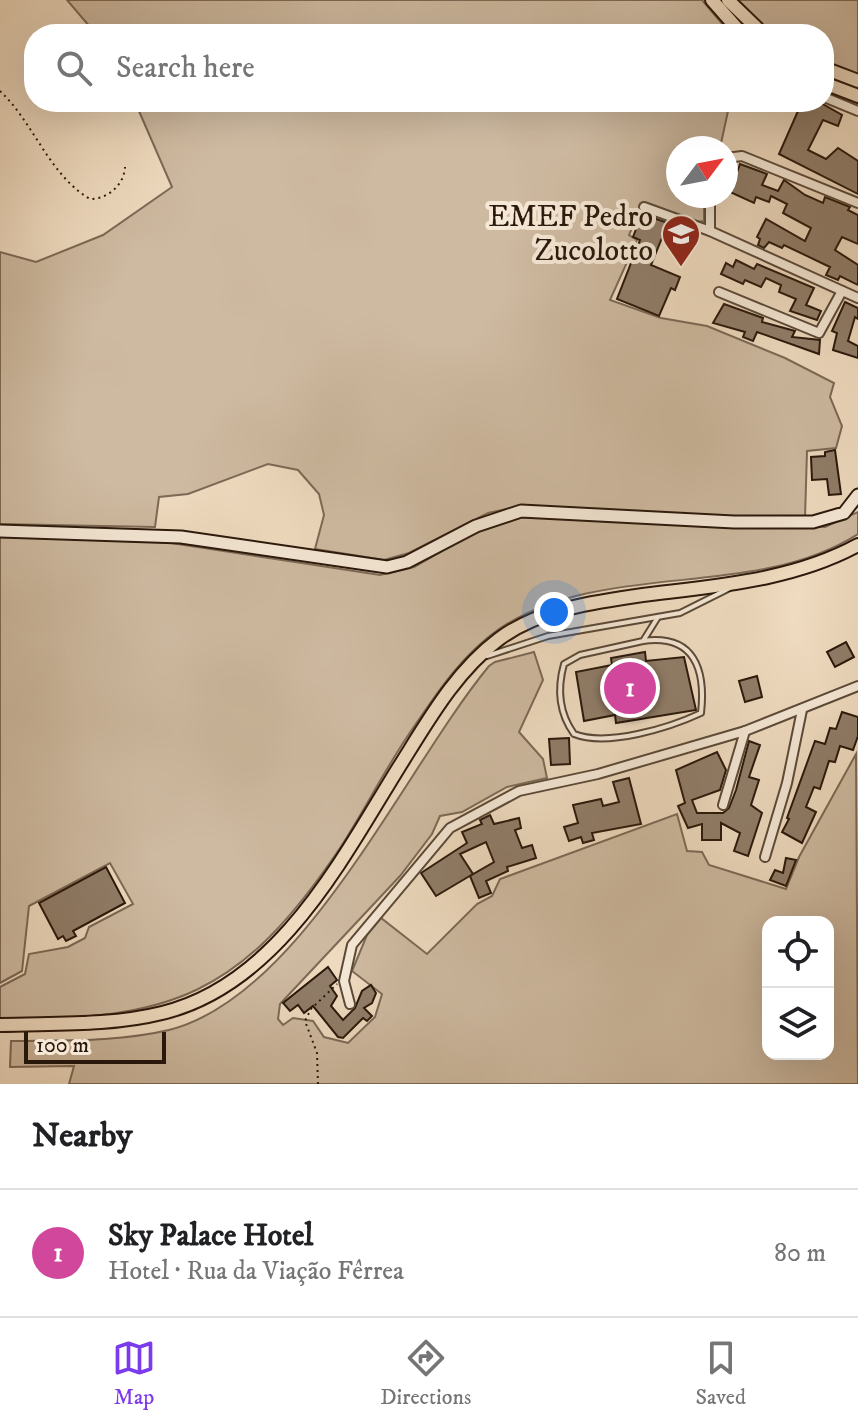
<!DOCTYPE html>
<meta charset="utf-8">
<style>
:root{--surface:#fff;--page:#f2f2f2;--text:#202124;--muted:#757577;--line:#e0e0e0;--accent:#7c3aed}
body{margin:0;font-family:"IM FELL DW Pica",serif;background:var(--page);color:var(--text)}
.controls{position:absolute;right:24px;bottom:24px;display:grid;overflow:hidden;border-radius:16px;box-shadow:0 8px 32px #0002}
.controls button{width:72px;height:72px;display:grid;place-items:center;padding:0;border:0;border-bottom:2px solid var(--line);background:var(--surface);color:var(--text);font:40px sans-serif}
.compass{position:absolute;left:666px;top:136px;width:72px;height:72px;border-radius:50%;background:var(--surface);box-shadow:0 8px 32px #0002;rotate:58deg}
.scale{position:absolute;left:24px;bottom:20px;width:142px;box-sizing:border-box;padding-left:8px;border:4px solid #2a180b;border-top:0;font-size:22px;line-height:28px;white-space:nowrap;color:#2a180b;-webkit-text-stroke:6px #f5e8d6;paint-order:stroke}
.you{position:absolute;left:554px;top:612px;width:28px;height:28px;margin:-20px;border:6px solid #fff;border-radius:50%;background:#1a73e8;box-shadow:0 0 0 12px #1a73e833}
.badge{display:grid;place-items:center;width:52px;height:52px;border-radius:50%;background:var(--accent);color:#fff;font-size:26px;font-weight:700}
.pin{position:absolute;translate:-50% -50%;border:4px solid #fff;box-shadow:0 2px 8px #0006}
.list{margin:0;padding:0;list-style:none}
h2{display:flex;justify-content:space-between;align-items:center;height:104px;margin:0;padding:0 32px;font-size:34px}
h2 small{font-size:26px;font-weight:400;color:var(--muted)}
.list li{display:grid;grid-template-columns:52px 1fr auto;gap:24px;align-items:center;box-sizing:border-box;height:128px;padding:0 32px;border-top:2px solid var(--line)}
.list b{display:block;font-size:30px;white-space:nowrap}
.list p{margin:0;font-size:26px;white-space:nowrap;color:var(--muted)}
.list em{font-size:26px;font-style:normal;color:var(--muted)}
.icon{flex:none;width:44px;height:44px;fill:none;stroke:currentColor;stroke-width:2;stroke-linecap:round;stroke-linejoin:round}
.map{position:relative;flex:none;width:858px;height:1084px;overflow:hidden}
.search{position:absolute;background:var(--surface);box-shadow:0 8px 32px #0002;left:24px;right:24px;top:24px;height:88px;display:flex;align-items:center;gap:20px;box-sizing:border-box;padding:0 28px;border-radius:32px;color:var(--muted);font-size:30px}
.sheet{height:232px;background:var(--surface)}
nav{display:flex;justify-content:space-around;align-items:center;box-sizing:border-box;height:112px;border-top:2px solid var(--line);background:var(--surface);font-size:22px;color:var(--muted)}
nav a{display:grid;justify-items:center;gap:4px}
nav .on{color:var(--accent)}
.map>svg:first-child{display:block}
.green{fill:#cebaa1;stroke:#7c6956;stroke-width:2;fill-rule:evenodd}
.building{fill:#907d69;stroke:#2a180b;stroke-width:2}
.lines{fill:none;stroke-linecap:round;stroke-linejoin:round}
.service-casing{stroke:#5b4938;stroke-width:8}
.minor-casing{stroke:#5b4938;stroke-width:12}
.secondary-casing{stroke:#2a180b;stroke-width:15}
.primary-casing{stroke:#2a180b;stroke-width:16}
.path{stroke:#2a180b;stroke-width:2;stroke-dasharray:2 4;stroke-linecap:butt}
.service{stroke:#f5e8d6;stroke-width:4}
.minor{stroke:#f5e8d6;stroke-width:8}
.secondary{stroke:#f5e8d6;stroke-width:11}
.primary{stroke:#efdbc0;stroke-width:12}
.labels{text-anchor:middle;dominant-baseline:central;stroke-width:8;stroke-linejoin:round;paint-order:stroke}
.poi-label{font-size:30px;fill:#2a180b;stroke:#f5e8d6;text-anchor:end}
</style>
<div class="map">
<svg width="858" height="1084" viewBox="0 0 858 1084">
<rect width="100%" height="100%" fill="#efdbc0"/>
<filter id="stains"><feTurbulence type="fractalNoise" baseFrequency=".0025" numOctaves="4"/><feColorMatrix values="0 0 0 0 .2 0 0 0 0 .09 0 0 0 0 .02 0 0 0 .5 -.17"/></filter>
<radialGradient id="worn" r=".72"><stop offset=".6" stop-color="#630" stop-opacity="0"/><stop offset="1" stop-color="#630" stop-opacity=".3"/></radialGradient>
<g class="green">
<polygon points="67,0 702,0 731,34 96,34"/>
<polygon points="735,0 858,0 858,75 824,61 824,34 771,34"/>
<polygon points="135,102 730,102 720,148 678,148 678,196 704,196 704,221 697,222 643,202 629,235 637,240 610,300 661,318 707,326 785,358 834,383 830,397 842,426 836,448 807,451 805,518 701,517 525,505 488,513 409,553 384,560 315,549 324,515 319,494 298,470 268,464 188,494 159,497 155,527 0,524 0,252 36,262 103,235 172,187"/>
<path d="M858 512V534C750 602 606 558 499 629 460 656 435 696 409 734 384 771 364 811 340 848 242 994 172 1022 0 1018V987L25 974 29 954 68 947 85 938 89 927 133 904 110 863 29 906 22 971 0 983V537L158 541 380 575 414 567 472 534 523 517 825 527Z"/>
<path d="M534 652 543 680 519 732 543 759 547 778 507 787 462 812 440 816 432 834 400 876 280 1004 278 1019 283 1025 293 1018 313 1021 324 1037 348 1043 375 1017 382 994 352 971 367 935 381 918 427 954 477 904 492 896 500 879 677 814 687 851 702 852 709 865 786 889 799 857 856 754 858 1084H69L74 1066 10 1067 11 1041C63 1040 118 1042 169 1030 303 996 404 769 489 666L495 662ZM768 922H828V1054H768Z"/>
</g>
<g class="building">
<polygon points="776,102 819,102 842,115 838,126 823,120 808,150 826,159 838,148 858,161 858,194 779,154 798,111"/>
<polygon points="740,164 767,174 762,185 778,191 784,180 805,195 823,203 825,197 850,207 848,210 858,215 858,244 842,237 835,250 858,265 858,285 840,276 838,280 826,275 830,267 784,245 782,248 769,242 764,248 758,245 760,239 757,237 766,219 805,241 811,228 783,213 787,204 771,196 769,202 756,197 754,203 730,192"/>
<polygon points="642,214 668,223 651,265 680,277 675,290 671,288 659,316 617,299 640,240 633,237"/>
<polygon points="736,260 754,269 757,264 814,288 806,305 821,311 817,320 790,311 796,299 779,292 781,285 766,278 761,287 745,280 743,284 721,274 726,263 733,267"/>
<polygon points="845,302 858,308 858,319 855,317 848,341 858,346 858,358 833,350 837,333 832,331"/>
<polygon points="724,304 763,318 762,322 795,331 792,337 820,340 819,354 757,332 753,341 743,337 745,332 713,323"/>
<polygon points="835,450 841,494 829,495 827,479 812,480 811,457 825,456 825,452"/>
<polygon points="846,642 854,657 835,667 827,652"/>
<polygon points="645,652 646,661 684,657 696,710 616,723 615,715 584,721 576,672 612,665 611,658"/>
<polygon points="757,676 762,697 745,702 739,681"/>
<polygon points="842,712 858,717 858,736 853,750 840,746 835,762 829,761 820,789 814,787 806,807 816,812 802,843 782,832 789,819 787,818 815,741 825,744 830,728 836,729"/>
<polygon points="569,738 570,764 551,765 549,739"/>
<polygon points="749,741 760,745 749,777 759,780 751,805 762,813 748,856 734,851 740,833 721,823 721,840 702,840 702,824 688,828 678,806 685,803 676,770 717,752 726,770 720,790 692,800 697,813 723,813 729,808 736,790"/>
<polygon points="629,778 641,824 592,833 594,840 583,843 581,837 569,841 564,827 578,823 573,805 601,799 603,806 619,802 613,782"/>
<polygon points="490,815 494,824 519,818 521,828 515,830 522,848 532,845 536,858 507,867 508,871 486,881 491,893 479,898 470,876 494,862 486,842 460,854 473,874 436,896 421,873 467,843 462,832 482,824 480,820"/>
<polygon points="786,858 796,860 786,886 770,880 775,870 783,873"/>
<polygon points="106,867 125,903 73,931 76,936 66,941 63,936 58,939 39,903"/>
<polygon points="328,967 337,980 330,986 337,996 331,1006 343,1020 355,1008 362,991 371,985 376,993 372,1003 364,1008 372,1016 367,1021 363,1018 343,1038 338,1037 313,1006 304,1013 298,1005 290,1011 283,1003"/>
</g>
<g class="lines">
<defs>
<g id="service">
<path d="M643 641C694 634 706 669 701 713 669 728 607 747 574 734 559 713 557 689 564 664L580 655 643 641 658 617"/>
<polyline points="487,656 548,636 680,613 730,588"/>
</g>
<g id="minor">
<polyline points="824,97 858,111"/>
<polyline points="726,158 742,156 858,203"/>
<polyline points="644,207 710,231 858,298"/>
<polyline points="710,231 710,196"/>
<polyline points="719,292 819,333 842,291"/>
<polyline points="723,805 745,731"/>
<polyline points="765,857 787,783 802,710"/>
<polyline points="350,1004 344,981 352,945 450,828 519,791 598,774 745,731 858,686"/>
</g>
<polyline id="secondary" points="0,531 181,537 387,567 407,562 476,526 521,511 734,522 813,522 844,513 858,495"/>
<g id="primary">
<polyline points="712,0 742,34"/>
<polyline points="728,0 763,34"/>
<polyline points="824,68 858,81"/>
<polyline points="824,83 858,96"/>
<path d="M0 1025C54 1023 110 1026 162 1013 278 985 342 859 399 767 428 721 455 672 499 639 538 610 589 603 636 596 711 586 790 582 858 545"/>
</g>
</defs>
<use href="#service" class="service-casing"/>
<use href="#minor" class="minor-casing"/>
<use href="#secondary" class="secondary-casing"/>
<use href="#primary" class="primary-casing"/>
<g class="path">
<path d="M0 91C34 123 49 175 90 199 108 199 124 185 125 167"/>
<polyline points="318,1084 317,1053 305,1021 311,1009 337,984"/>
</g>
<use href="#service" class="service"/>
<use href="#minor" class="minor"/>
<use href="#secondary" class="secondary"/>
<use href="#primary" class="primary"/>
</g>
<defs>
<symbol id="school-pin" viewBox="-11 -11 22 30"><path d="M0 17L-7.5 6A9.5 9.5 0 1 1 7.5 6Z" fill="#8f2418" stroke="#f5e8d6"/><path d="M0-5L7-2L0 1L-7-2ZM-4 1L0 2.5L4 1V4Q0 6-4 4Z" fill="#fff"/></symbol>
</defs>
<g fill-rule="evenodd">
<use href="#school-pin" x="659" y="212" width="44" height="60"/>
</g>
<g class="labels">
<g class="poi-label">
<text x="653" y="217">EMEF Pedro<tspan x="653" dy="34">Zucolotto</tspan></text>
</g>
</g>
<rect width="100%" height="100%" filter="url(#stains)"/>
<rect width="100%" height="100%" fill="url(#worn)"/>
</svg>
<div class="controls">
<button><svg class="icon" aria-label="locate" viewBox="0 0 24 24"><circle cx="12" cy="12" r="6"/><path d="M12 2v4M12 18v4M2 12h4M18 12h4"/></svg></button>
<button><svg class="icon" aria-label="layers" viewBox="0 0 24 24"><path d="M12 4l9 5-9 5-9-5zM3 14l9 5 9-5"/></svg></button>
</div>
<svg class="compass" viewBox="-18 -18 36 36"><path d="M0-13l5 13h-10z" fill="#e53935"/><path d="M0 13l5-13h-10z" fill="#757577"/></svg>
<div class="scale">100 m</div>
<div class="you"></div>
<div class="pin badge" style="left:630px;top:688px;background:#d1479c">1</div>
<div class="search"><svg class="icon" aria-label="search" viewBox="0 0 24 24"><circle cx="10" cy="10" r="6"/><path d="M15 15l6 6"/></svg>Search here</div>
</div>
<section class="sheet">
<h2>Nearby<small></small></h2>
<ul class="list">
<li><span class="badge" style="background:#d1479c">1</span><div><b>Sky Palace Hotel</b><p>Hotel · Rua da Viação Fêrrea</p></div><em>80 m</em></li>
</ul>
</section>
<nav>
<a class="on"><svg class="icon" aria-label="map" viewBox="0 0 24 24"><path d="M3 6l6-2 6 2 6-2v14l-6 2-6-2-6 2zM9 4v14M15 6v14"/></svg>Map</a>
<a><svg class="icon" aria-label="directions" viewBox="0 0 24 24"><path d="M12 3l9 9-9 9-9-9zM9 14v-3h6M13 9l2 2-2 2"/></svg>Directions</a>
<a><svg class="icon" aria-label="saved" viewBox="0 0 24 24"><path d="M7 4h10v16l-5-4-5 4z"/></svg>Saved</a>
</nav>
